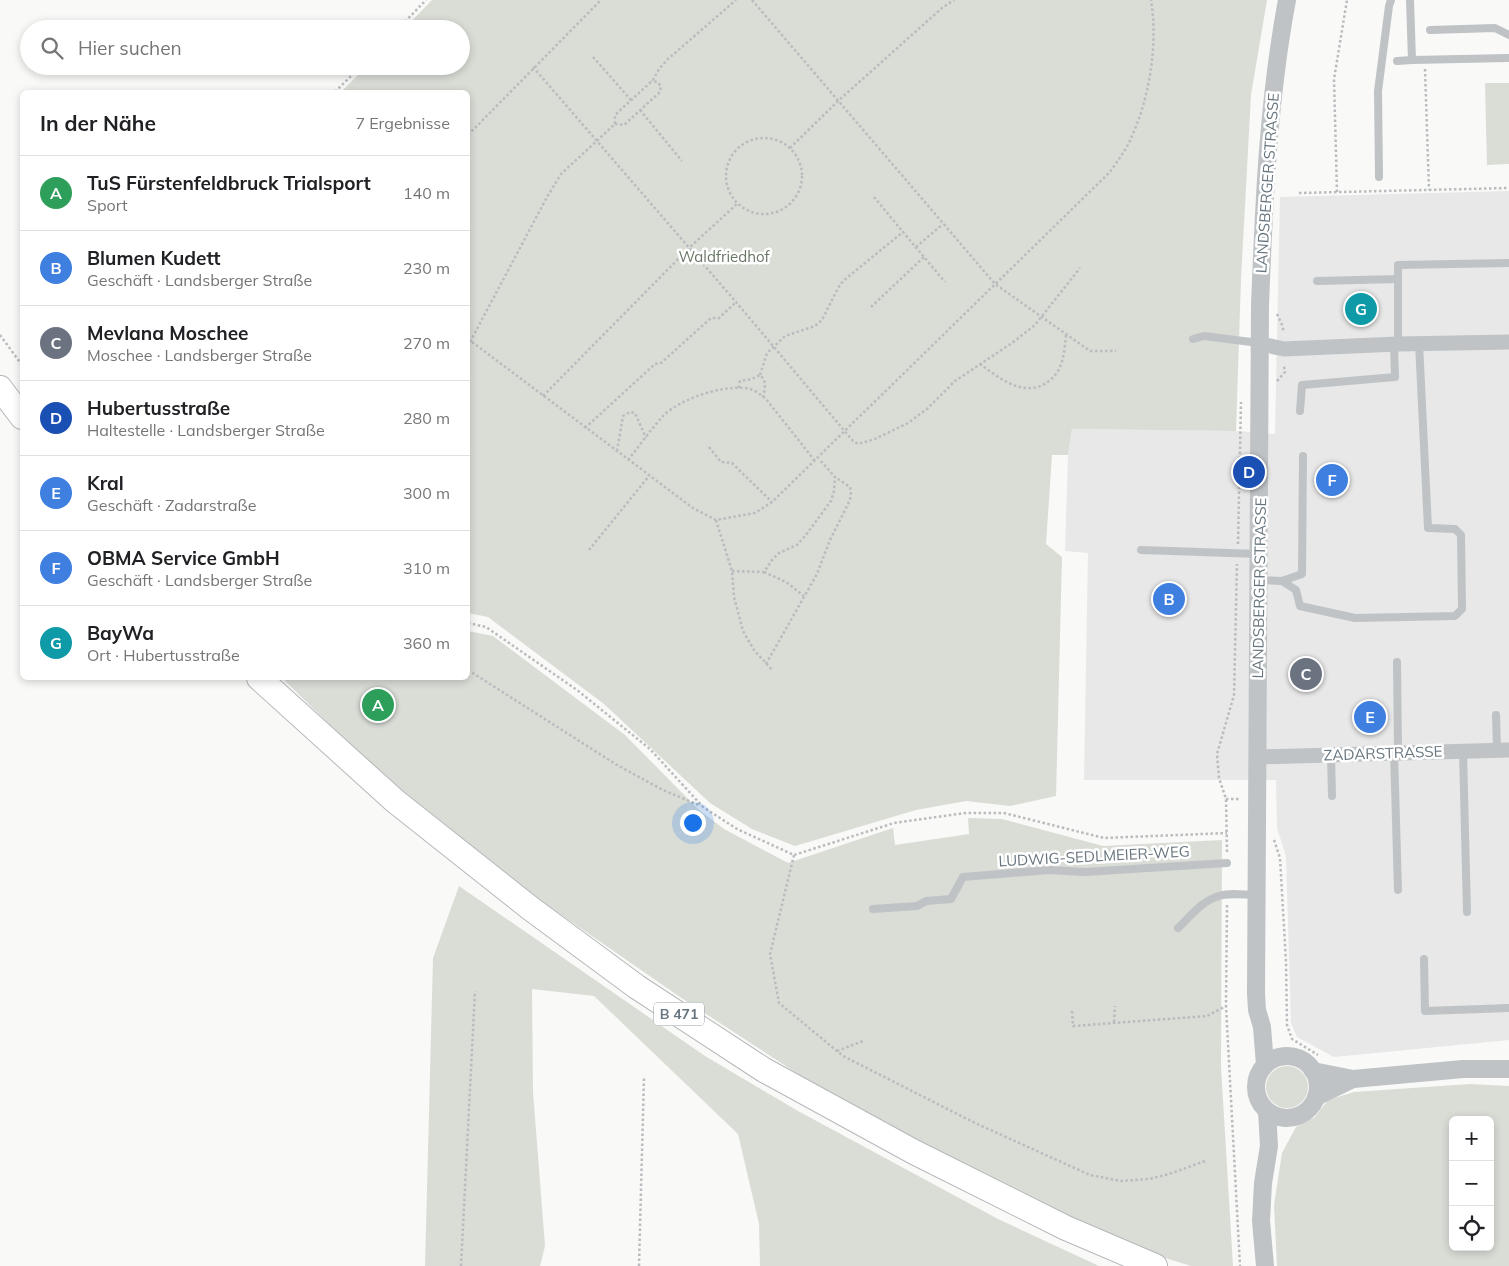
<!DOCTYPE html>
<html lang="de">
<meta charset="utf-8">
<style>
:root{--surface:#fff;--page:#f6f6f6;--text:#202124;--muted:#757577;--line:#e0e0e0;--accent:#cf5e41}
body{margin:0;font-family:Mulish,sans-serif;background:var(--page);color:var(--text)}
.controls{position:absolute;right:15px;bottom:15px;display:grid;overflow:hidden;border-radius:8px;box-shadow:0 2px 8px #0003}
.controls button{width:45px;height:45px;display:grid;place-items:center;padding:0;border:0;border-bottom:1px solid var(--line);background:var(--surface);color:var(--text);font:25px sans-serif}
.you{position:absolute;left:692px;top:822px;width:18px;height:18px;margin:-12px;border:4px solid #fff;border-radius:50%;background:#1a73e8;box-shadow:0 0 0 8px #1a73e833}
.badge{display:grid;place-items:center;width:32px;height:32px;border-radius:50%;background:var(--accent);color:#fff;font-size:16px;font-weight:700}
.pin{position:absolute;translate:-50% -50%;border:2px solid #fff;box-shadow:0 1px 5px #0006}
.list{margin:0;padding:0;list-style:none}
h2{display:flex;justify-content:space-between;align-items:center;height:65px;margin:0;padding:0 20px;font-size:21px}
h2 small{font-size:16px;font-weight:400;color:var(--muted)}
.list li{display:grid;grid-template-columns:32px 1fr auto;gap:15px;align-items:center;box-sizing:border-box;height:75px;padding:0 20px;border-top:1px solid var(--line)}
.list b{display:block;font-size:19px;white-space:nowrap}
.list p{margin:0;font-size:16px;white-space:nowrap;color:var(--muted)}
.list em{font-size:16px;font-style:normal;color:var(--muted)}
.icon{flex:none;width:28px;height:28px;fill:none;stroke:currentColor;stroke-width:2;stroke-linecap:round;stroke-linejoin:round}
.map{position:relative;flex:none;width:1509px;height:1266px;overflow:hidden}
.search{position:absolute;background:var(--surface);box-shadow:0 2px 8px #0003;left:20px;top:20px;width:450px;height:55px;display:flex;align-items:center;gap:12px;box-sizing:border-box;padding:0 18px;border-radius:28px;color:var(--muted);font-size:19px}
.panel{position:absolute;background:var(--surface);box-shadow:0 2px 8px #0003;left:20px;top:90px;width:450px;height:590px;border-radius:8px}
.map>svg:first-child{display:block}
.built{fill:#e7e8e7}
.green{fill:#d9ddd6;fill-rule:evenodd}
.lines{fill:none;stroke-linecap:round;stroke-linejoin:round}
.trunk-casing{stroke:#b5b8bb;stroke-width:26}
.path{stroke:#b9bcbe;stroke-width:2.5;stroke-dasharray:2.5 2.5;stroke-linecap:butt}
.service{stroke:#bfc3c6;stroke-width:8}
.minor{stroke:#bfc3c6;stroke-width:15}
.tertiary{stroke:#bfc3c6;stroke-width:18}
.trunk{stroke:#fff;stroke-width:24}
.labels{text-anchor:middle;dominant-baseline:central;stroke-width:5;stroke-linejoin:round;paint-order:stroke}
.shield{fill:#fff;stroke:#959ea5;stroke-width:1}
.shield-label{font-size:14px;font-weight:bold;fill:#67757e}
.street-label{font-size:15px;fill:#67757e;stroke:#fff}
.park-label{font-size:15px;fill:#697766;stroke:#fff}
</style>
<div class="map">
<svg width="1509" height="1266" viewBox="0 0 1509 1266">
<rect width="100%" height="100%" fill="#f9f9f7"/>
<polygon class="built" points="1509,191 1509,1040 1334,1057 1297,1037 1291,1023 1286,856 1277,828 1276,780 1084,780 1088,553 1065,551 1068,455 1072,429 1236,431 1275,434 1280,197"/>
<g class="green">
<polygon points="432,0 1267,0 1251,95 1241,279 1236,431 1072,429 1068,455 1052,455 1046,544 1062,557 1056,796 1010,806 966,801 916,810 795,846 752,829 710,803 604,704 488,617 468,613 468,92 341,92 367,66 461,66 461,29 404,29"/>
<polygon points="1485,83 1509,83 1509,164 1487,165"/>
<polygon points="468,631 493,636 625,735 698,809 724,829 788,863 893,828 895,845 969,834 968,818 1002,819 1103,846 1222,840 1221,1067 1233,1266 1191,1266 1139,1250 1017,1194 844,1104 680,997 524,889 378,772 282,678 468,678"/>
<polygon points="459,886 705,1056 798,1111 998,1219 1099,1266 760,1266 759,1224 738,1134 594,996 532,989 533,1092 545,1246 540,1266 425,1266 433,958"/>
<circle cx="1287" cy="1087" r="21"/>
<path d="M1470 1084 1509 1086V1266H1277L1274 1205 1282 1153 1296 1127 1315 1117 1328 1100 1354 1092ZM1453 1120H1490V1247H1453Z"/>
</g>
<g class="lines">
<defs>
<g id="trunk">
<polyline points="0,388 22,417"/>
<polyline points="259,678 395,801 530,908 637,987 764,1070 914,1152 1066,1228 1155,1266"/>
</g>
</defs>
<use href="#trunk" class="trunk-casing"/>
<g class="path">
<polyline points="752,0 995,284 1090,351 1116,351"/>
<polyline points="398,29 426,0"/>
<polyline points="593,57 631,100"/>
<polyline points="533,67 736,302 853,441 858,444 875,439 908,423 927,409 955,381 1012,343 1035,325 1080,268"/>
<polyline points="1425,69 1429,190"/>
<polyline points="335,92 361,66"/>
<polyline points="640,110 682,161"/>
<polyline points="615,124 624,125 660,92 661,86 657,82 651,81"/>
<polyline points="468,135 601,0"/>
<circle cx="764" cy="176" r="38"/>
<polyline points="790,148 838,101 942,8 954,0"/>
<polyline points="1337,192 1334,79 1347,0"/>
<polyline points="1299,193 1509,188"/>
<polyline points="874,197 903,232"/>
<polyline points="916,247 943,224"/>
<polyline points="871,307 924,257"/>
<polyline points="1277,314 1283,327 1283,332"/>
<polyline points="0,335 22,365"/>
<path d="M468 339 693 508 716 520 755 513 772 502 1110 172C1118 160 1127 149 1132 136 1150 96 1158 43 1151 0"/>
<polyline points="470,342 547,197 561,174 615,124 615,115 653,80 659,69 668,59 736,0"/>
<path d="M980 364C998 377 1023 398 1046 383 1051 380 1056 375 1059 369 1064 359 1065 346 1066 335"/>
<polyline points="760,375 767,353 785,336 815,326 822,320 838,288 843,281 903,232 945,282"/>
<polyline points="1277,381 1285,372 1284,366"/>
<path d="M739 388 740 381 752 379 760 375C767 381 765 388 763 397"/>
<polyline points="543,396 689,248 737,204"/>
<polyline points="585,428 655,364 661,363 711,318 719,318 736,302"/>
<polyline points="709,447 721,462 732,463 772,502"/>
<polyline points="617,451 623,416 630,412 635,413 646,438"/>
<path d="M628 460C640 445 651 429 664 415 681 399 719 386 743 388 752 388 759 393 766 399L815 461"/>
<polyline points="716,520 732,571 734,597 743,631 754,650 773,671"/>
<polyline points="1238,544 1241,402"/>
<polyline points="589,550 649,476"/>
<polyline points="732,571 764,572 772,560 779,553 797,545 805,536 831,501 834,491 835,477 819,459"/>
<polyline points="764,572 786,582 804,596"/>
<polyline points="468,623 486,627 577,690 650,749 703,807 737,829 794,855 894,823 965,813 1004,813 1104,838 1227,833"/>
<polyline points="766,664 817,574 830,540 850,500 851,492 850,487 835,477"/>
<polyline points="468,670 617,765 663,790 701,806"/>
<polyline points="1226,799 1241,799"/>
<polyline points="1274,840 1280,858 1286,962 1287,1025 1292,1039 1318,1055"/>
<polyline points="1227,852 1226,799 1219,778 1217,754 1234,695 1237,564"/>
<polyline points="794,855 770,954 779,1003 843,1056 975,1123 1090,1175 1121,1181 1149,1179 1169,1174 1205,1161"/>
<polyline points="1227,905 1226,1006 1240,1266"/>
<polyline points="1072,1011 1073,1026 1207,1016 1226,1006"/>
<polyline points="1114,1022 1115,1006"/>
<polyline points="837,1051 863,1041"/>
<polyline points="461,1266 475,991"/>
<polyline points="639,1266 644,1077"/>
</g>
<g class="service">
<polyline points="1410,0 1412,60 1509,58"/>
<polyline points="1430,30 1495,28 1509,35"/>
<polyline points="1397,61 1412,60"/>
<polyline points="1379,177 1378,91 1389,6 1391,0"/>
<polyline points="1317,281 1398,279"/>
<polyline points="1193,339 1204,336 1259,343"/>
<polyline points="1398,344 1398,265 1509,263"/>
<polyline points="1300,411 1302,385 1395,377 1394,344"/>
<polyline points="1141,550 1259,554"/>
<polyline points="1259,580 1282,581 1302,574 1303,456"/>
<polyline points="1282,581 1296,590 1300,606 1355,618 1455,616 1462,609 1461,535 1455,529 1428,528 1419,343"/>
<polyline points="1397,662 1398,752"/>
<polyline points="1496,715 1497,750"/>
<polyline points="1463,751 1467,912"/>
<polyline points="1394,752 1398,890"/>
<polyline points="1331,755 1332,796"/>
<polyline points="873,909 917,906 926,901 951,899 963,877 1048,870 1085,872 1227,863"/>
<path d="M1178 928C1189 918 1201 902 1216 897 1227 892 1244 895 1256 895"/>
<polyline points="1424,959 1425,1011 1509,1008"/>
</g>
<g class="minor">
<polyline points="1261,344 1284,349 1398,344 1509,342"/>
<polyline points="1257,757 1509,750"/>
</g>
<g class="tertiary">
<circle cx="1287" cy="1087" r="31"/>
<path d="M1265 1065 1262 1027 1257 1010 1256 993 1260 305C1264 203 1268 101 1287 0"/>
<polyline points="1313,1071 1353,1079 1463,1069 1509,1069"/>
<polyline points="1316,1097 1353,1079"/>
<polyline points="1265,1266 1261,1221 1263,1183 1269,1146 1267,1111"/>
</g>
<use href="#trunk" class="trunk"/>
</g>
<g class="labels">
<rect class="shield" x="654" y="1002.5" width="50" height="23" rx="4"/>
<g class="shield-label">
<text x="679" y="1014">B 471</text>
</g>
<g class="street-label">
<text transform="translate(1267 183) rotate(-86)">LANDSBERGER STRASSE</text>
<text transform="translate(1259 588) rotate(-89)">LANDSBERGER STRASSE</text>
<text transform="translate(1383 753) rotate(-2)">ZADARSTRASSE</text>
<text transform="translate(1094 856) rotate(-3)">LUDWIG-SEDLMEIER-WEG</text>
</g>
<g class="park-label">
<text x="724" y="256">Waldfriedhof</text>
</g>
</g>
</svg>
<div class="controls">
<button>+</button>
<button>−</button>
<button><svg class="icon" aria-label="locate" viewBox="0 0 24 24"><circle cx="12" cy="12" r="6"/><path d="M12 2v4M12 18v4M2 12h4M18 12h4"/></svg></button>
</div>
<div class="you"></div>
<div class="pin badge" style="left:378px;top:705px;background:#2e9e5b">A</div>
<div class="pin badge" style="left:1169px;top:599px;background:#3f7fe0">B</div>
<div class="pin badge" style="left:1306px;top:674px;background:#6b7280">C</div>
<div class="pin badge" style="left:1249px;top:472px;background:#1a4fb4">D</div>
<div class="pin badge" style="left:1370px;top:717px;background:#3f7fe0">E</div>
<div class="pin badge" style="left:1332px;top:480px;background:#3f7fe0">F</div>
<div class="pin badge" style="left:1361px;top:309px;background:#0f9aa8">G</div>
<div class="search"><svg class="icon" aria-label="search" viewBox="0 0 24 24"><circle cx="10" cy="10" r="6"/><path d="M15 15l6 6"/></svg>Hier suchen</div>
<section class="panel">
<h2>In der Nähe<small>7 Ergebnisse</small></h2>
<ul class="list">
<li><span class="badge" style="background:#2e9e5b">A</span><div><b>TuS Fürstenfeldbruck Trialsport</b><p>Sport</p></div><em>140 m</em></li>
<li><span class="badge" style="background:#3f7fe0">B</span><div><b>Blumen Kudett</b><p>Geschäft · Landsberger Straße</p></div><em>230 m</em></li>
<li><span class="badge" style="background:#6b7280">C</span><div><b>Mevlana Moschee</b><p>Moschee · Landsberger Straße</p></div><em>270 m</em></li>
<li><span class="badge" style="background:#1a4fb4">D</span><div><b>Hubertusstraße</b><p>Haltestelle · Landsberger Straße</p></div><em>280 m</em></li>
<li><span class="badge" style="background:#3f7fe0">E</span><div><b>Kral</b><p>Geschäft · Zadarstraße</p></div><em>300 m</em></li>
<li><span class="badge" style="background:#3f7fe0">F</span><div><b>OBMA Service GmbH</b><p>Geschäft · Landsberger Straße</p></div><em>310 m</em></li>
<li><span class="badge" style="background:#0f9aa8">G</span><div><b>BayWa</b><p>Ort · Hubertusstraße</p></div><em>360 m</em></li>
</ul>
</section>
</div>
